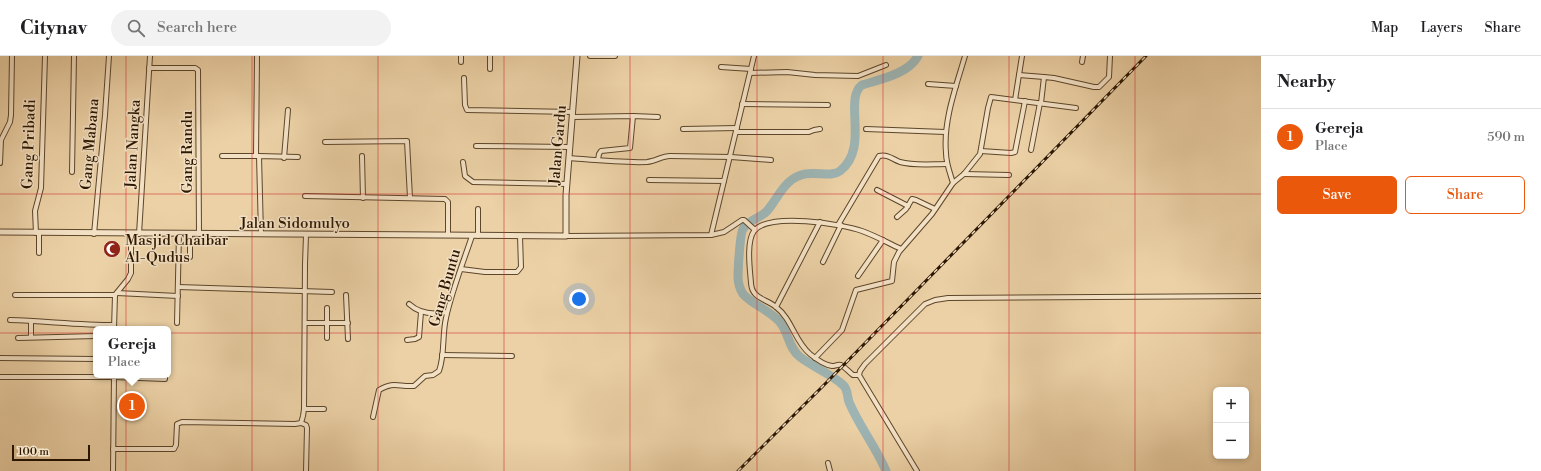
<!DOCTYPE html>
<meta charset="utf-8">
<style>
:root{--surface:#fff;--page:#f2f2f2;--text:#202124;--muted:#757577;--line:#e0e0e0;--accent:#ea580c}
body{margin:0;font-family:"Libre Bodoni",serif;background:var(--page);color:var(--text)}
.controls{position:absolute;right:12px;bottom:12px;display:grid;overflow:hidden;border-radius:6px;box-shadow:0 2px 6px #0003}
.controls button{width:36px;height:36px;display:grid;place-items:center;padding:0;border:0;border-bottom:1px solid var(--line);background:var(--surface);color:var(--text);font:20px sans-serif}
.scale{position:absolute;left:12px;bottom:10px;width:78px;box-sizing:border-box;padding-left:4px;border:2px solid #2d1700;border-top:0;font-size:11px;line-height:14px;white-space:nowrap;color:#2d1700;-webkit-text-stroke:3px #f3e1c5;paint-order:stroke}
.you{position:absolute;left:579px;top:243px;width:14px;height:14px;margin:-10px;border:3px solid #fff;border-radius:50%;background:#1a73e8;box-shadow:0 0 0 6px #1a73e833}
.badge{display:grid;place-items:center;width:26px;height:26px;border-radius:50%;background:var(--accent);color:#fff;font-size:13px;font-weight:700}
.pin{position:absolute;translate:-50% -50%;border:2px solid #fff;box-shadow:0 1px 4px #0006}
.popup{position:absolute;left:93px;top:270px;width:78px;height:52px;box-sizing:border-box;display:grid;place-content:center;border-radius:6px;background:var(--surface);filter:drop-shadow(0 1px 3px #0005);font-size:13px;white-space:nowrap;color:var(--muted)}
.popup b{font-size:15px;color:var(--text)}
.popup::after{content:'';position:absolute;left:50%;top:100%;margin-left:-8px;border:8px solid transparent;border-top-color:var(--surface)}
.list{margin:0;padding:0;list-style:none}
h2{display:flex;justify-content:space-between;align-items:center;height:52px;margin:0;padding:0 16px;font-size:17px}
h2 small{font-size:13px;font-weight:400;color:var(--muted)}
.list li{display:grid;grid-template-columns:26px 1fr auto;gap:12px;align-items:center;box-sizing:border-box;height:56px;padding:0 16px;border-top:1px solid var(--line)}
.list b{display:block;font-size:15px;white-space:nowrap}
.list p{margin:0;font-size:13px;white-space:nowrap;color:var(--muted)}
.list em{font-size:13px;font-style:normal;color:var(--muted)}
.actions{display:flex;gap:8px;padding:12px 16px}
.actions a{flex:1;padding:9px 0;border:1px solid var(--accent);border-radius:6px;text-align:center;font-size:14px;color:var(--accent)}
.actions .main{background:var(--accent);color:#fff}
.icon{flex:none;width:22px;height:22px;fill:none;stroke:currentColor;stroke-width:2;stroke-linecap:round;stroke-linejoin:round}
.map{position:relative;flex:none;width:1261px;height:415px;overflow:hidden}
header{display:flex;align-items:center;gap:24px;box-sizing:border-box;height:56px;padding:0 20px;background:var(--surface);border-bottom:1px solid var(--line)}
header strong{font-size:19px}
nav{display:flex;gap:22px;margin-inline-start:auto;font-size:14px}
.search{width:280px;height:36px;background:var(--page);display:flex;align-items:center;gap:10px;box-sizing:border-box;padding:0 14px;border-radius:22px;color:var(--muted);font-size:15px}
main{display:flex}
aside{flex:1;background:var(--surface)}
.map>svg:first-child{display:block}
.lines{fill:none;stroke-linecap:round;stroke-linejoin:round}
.river{stroke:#9db4b3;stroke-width:9}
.minor-casing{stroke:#5d462a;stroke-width:6}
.tertiary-casing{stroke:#5d462a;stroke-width:7}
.minor{stroke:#f3e1c5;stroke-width:4}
.tertiary{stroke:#f3e1c5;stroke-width:5}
.rail-casing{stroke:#2d1700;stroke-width:3}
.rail{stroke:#f3e1c5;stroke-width:1.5;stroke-dasharray:4.5;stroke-linecap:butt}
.grid{fill:none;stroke:#d62828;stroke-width:1;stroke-opacity:0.55}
.labels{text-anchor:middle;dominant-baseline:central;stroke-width:3;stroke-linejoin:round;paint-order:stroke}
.street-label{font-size:15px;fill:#2d1700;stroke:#f3e1c5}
.poi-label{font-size:15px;fill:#2d1700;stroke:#f3e1c5;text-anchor:start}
</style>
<header>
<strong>Citynav</strong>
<div class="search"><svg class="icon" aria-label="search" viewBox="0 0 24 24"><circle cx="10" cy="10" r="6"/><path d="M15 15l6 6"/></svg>Search here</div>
<nav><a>Map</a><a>Layers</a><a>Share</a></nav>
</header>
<main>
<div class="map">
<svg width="1261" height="415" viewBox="0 0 1261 415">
<rect width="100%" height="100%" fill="#ecd1a6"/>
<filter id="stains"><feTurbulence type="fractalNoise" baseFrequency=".005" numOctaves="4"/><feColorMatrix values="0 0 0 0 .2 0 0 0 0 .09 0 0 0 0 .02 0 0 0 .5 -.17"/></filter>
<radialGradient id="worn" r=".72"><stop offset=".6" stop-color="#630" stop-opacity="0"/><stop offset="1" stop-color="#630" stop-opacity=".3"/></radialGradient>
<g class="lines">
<path class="river" d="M886 415C876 391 859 370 849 346 847 340 848 333 843 329 833 319 813 311 800 301 788 292 789 276 779 265 769 254 753 249 743 238 740 233 738 226 738 221 738 214 740 177 743 173 748 164 761 162 767 155 775 146 780 134 789 126 808 109 828 124 840 115 870 92 843 43 862 29 881 23 908 18 918 0"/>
<defs>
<g id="minor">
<polyline points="461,0 461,6"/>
<polyline points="490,0 490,13"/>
<polyline points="590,0 615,0"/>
<polyline points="1082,6 1083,0"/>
<polyline points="721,11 751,13"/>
<polyline points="149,12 195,12 198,14 199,178"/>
<polyline points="750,17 787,16 815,19 858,20 886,9"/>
<polyline points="1019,19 1044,21"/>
<polyline points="464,22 465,49 467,54 573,56"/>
<polyline points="928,28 956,30"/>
<polyline points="1015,44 1022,0"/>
<polyline points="1041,47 1044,21 1054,22 1094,31 1099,31 1109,21 1110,0"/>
<polyline points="742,48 828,49"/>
<polyline points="573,61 633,60 658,61"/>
<polyline points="683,73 737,72"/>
<polyline points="866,73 945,76"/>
<polyline points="736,76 809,76 814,74 820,73"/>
<polyline points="325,86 407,85 410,142"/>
<polyline points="476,90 569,91"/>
<polyline points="1031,94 1040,47"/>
<polyline points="981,95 1011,97 1015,96 1025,45"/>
<polyline points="222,100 259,100"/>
<polyline points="256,100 257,0"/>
<polyline points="362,100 363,142"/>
<polyline points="284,102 288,54"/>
<path d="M569 102C594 104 621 107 647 106 656 105 662 100 670 100L731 101 771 104"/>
<polyline points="598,104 599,98 601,95 630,92 633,60"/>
<polyline points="463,106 465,120 473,126 567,128"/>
<polyline points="0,107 1,84 10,66 11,59 12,0"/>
<polyline points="72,116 74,0"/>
<polyline points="964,118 1009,119"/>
<polyline points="649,124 724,125"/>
<path d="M953 127C950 117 946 107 946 97 943 65 956 31 965 0"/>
<polyline points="877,134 908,150"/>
<polyline points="305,140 445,143 448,146 448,179"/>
<polyline points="478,153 478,180"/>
<polyline points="897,161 906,153 912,143 916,144 935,153"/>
<path d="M838 169 879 100C888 98 892 103 900 106 914 110 932 108 947 108"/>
<polyline points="36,177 35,155 41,132 45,0"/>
<polyline points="94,178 105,59 109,0"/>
<polyline points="139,178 150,0"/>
<polyline points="261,178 259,100 298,101"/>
<polyline points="711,179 754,0"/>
<polyline points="566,180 711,179 724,176 742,164 744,164 755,174"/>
<polyline points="39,197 39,177"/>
<polyline points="190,201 190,178"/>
<polyline points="823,206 841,169"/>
<polyline points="461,213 485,216 517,216 521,211 520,180"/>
<polyline points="858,220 883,184"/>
<polyline points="178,231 332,236"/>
<polyline points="117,237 178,240"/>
<polyline points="15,239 115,239"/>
<polyline points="346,239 348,283"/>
<path d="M409 248C420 258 433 259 447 256"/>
<polyline points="776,251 820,166"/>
<polyline points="327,252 327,282"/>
<path d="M10 264C45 265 79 269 114 269"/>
<polyline points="31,265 31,281"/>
<polyline points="177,267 179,178"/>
<polyline points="305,267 348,267"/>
<polyline points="114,273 115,239 128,223 131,217 131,178"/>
<polyline points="18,282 96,280"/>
<polyline points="407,284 415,283 419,281 421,256"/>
<polyline points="442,299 512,300"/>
<polyline points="0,302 96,303"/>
<polyline points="815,302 842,274 856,234 892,225 894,206 899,196 932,158 953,127 964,118 980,98 988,52 991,41 1076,52"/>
<path d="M859 319H853C849 316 846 312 841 309 837 308 836 310 832 310 825 309 816 303 810 298 795 286 792 263 776 251 765 242 752 243 751 227 750 214 746 186 754 175 769 156 842 168 862 175 876 180 888 187 901 193"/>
<polyline points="0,321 114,321 165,323 165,319"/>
<polyline points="304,353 324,353"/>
<path d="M373 361 379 334C394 325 398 331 414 330L425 320 433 319 439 315C445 299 442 279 446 262 452 234 463 207 472 180"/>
<polyline points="301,367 306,369 307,372 306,415"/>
<polyline points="113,393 174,393 176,389 177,368 182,366 295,368 301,367 303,360 304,353 305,208 306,179"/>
<polyline points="828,407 830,415"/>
<polyline points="113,415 114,319"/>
<polyline points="917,415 859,319 860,315 865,308 925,248 935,244 948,242 1261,240"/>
</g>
<polyline id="tertiary" points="0,176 566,180 566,139 577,0"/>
</defs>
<use href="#minor" class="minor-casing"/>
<use href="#tertiary" class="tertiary-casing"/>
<use href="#minor" class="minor"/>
<use href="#tertiary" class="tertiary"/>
<defs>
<polyline id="rail" points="738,415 826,327 1146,0"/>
</defs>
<use href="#rail" class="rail-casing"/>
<use href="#rail" class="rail"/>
</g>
<path class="grid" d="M126 0V415M252 0V415M378 0V415M504 0V415M630 0V415M757 0V415M883 0V415M1009 0V415M1135 0V415M0 138H1261M0 277H1261"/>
<defs>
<symbol id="mosque-disc" viewBox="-11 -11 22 22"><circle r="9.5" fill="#8f2418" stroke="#f3e1c5"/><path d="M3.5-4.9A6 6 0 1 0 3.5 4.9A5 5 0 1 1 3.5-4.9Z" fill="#fff"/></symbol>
</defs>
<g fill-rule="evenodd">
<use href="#mosque-disc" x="102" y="183" width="20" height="20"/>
</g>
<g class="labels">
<g class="street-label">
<text transform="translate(29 88) rotate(-88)">Gang Pribadi</text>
<text transform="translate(90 88) rotate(-85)">Gang Mabana</text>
<text transform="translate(133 88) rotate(-87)">Jalan Nangka</text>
<text transform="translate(558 89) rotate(-85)">Jalan Gardu</text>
<text transform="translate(187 96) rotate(-90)">Gang Randu</text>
<text x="295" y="167">Jalan Sidomulyo</text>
<text transform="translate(445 232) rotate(-74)">Gang Buntu</text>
</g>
<g class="poi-label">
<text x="125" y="184">Masjid Chaibar<tspan x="125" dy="17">Al-Qudus</tspan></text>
</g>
</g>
<rect width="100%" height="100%" filter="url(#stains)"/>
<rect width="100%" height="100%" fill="url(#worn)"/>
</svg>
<div class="controls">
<button>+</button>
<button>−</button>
</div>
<div class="scale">100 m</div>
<div class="you"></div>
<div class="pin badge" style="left:132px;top:350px">1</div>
<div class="popup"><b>Gereja</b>Place</div>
</div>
<aside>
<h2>Nearby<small></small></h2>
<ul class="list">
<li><span class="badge">1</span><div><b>Gereja</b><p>Place</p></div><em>590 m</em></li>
</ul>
<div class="actions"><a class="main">Save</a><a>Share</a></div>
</aside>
</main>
